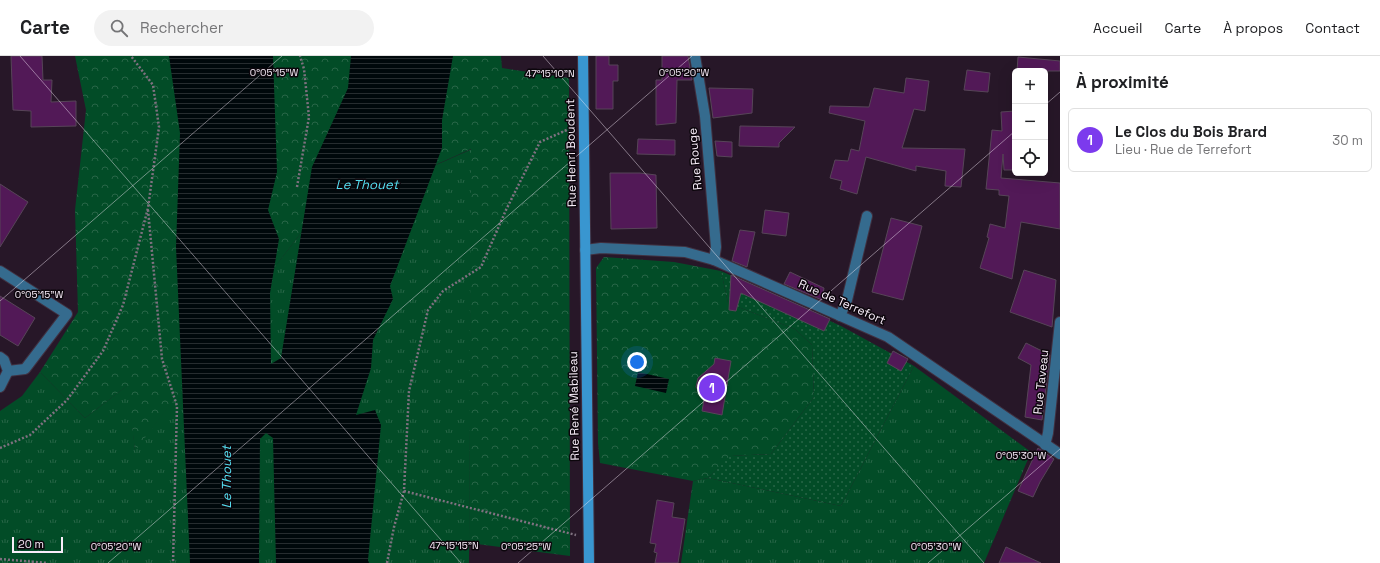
<!DOCTYPE html>
<html lang="fr">
<meta charset="utf-8">
<style>
:root{--surface:#fff;--page:#f2f2f2;--text:#202124;--muted:#757577;--line:#e0e0e0;--accent:#7c3aed}
body{margin:0;font-family:"Space Grotesk",sans-serif;background:var(--page);color:var(--text)}
.controls{position:absolute;right:12px;top:12px;display:grid;overflow:hidden;border-radius:6px;box-shadow:0 4px 16px #0002}
.controls button{width:36px;height:36px;display:grid;place-items:center;padding:0;border:0;border-bottom:1px solid var(--line);background:var(--surface);color:var(--text);font:20px sans-serif}
.scale{position:absolute;left:12px;bottom:10px;width:51px;box-sizing:border-box;padding-left:4px;border:2px solid #f9eefa;border-top:0;font-size:11px;line-height:14px;white-space:nowrap;color:#f9eefa;-webkit-text-stroke:3px #0c060c;paint-order:stroke}
.you{position:absolute;left:637px;top:306px;width:14px;height:14px;margin:-10px;border:3px solid #fff;border-radius:50%;background:#1a73e8;box-shadow:0 0 0 6px #1a73e833}
.badge{display:grid;place-items:center;width:26px;height:26px;border-radius:50%;background:var(--accent);color:#fff;font-size:13px;font-weight:700}
.pin{position:absolute;translate:-50% -50%;border:2px solid #fff;box-shadow:0 1px 4px #0006}
.list{margin:0;padding:0;list-style:none}
h2{display:flex;justify-content:space-between;align-items:center;height:52px;margin:0;padding:0 16px;font-size:17px}
h2 small{font-size:13px;font-weight:400;color:var(--muted)}
.list li{display:grid;grid-template-columns:26px 1fr auto;gap:12px;align-items:center;box-sizing:border-box;height:64px;margin:0 8px 8px;padding:0 8px;border:1px solid var(--line);border-radius:6px}
.list b{display:block;font-size:15px;white-space:nowrap}
.list p{margin:0;font-size:13px;white-space:nowrap;color:var(--muted)}
.list em{font-size:13px;font-style:normal;color:var(--muted)}
.icon{flex:none;width:22px;height:22px;fill:none;stroke:currentColor;stroke-width:2;stroke-linecap:round;stroke-linejoin:round}
.map{position:relative;flex:none;width:1060px;height:507px;overflow:hidden}
header{display:flex;align-items:center;gap:24px;box-sizing:border-box;height:56px;padding:0 20px;background:var(--surface);border-bottom:1px solid var(--line)}
header strong{font-size:19px}
nav{display:flex;gap:22px;margin-inline-start:auto;font-size:14px}
.search{width:280px;height:36px;background:var(--page);display:flex;align-items:center;gap:10px;box-sizing:border-box;padding:0 14px;border-radius:22px;color:var(--muted);font-size:15px}
main{display:flex}
aside{flex:1;background:var(--surface)}
.map>svg:first-child{display:block}
.grass{fill:url(#grass-tufts)}
.forest{fill:url(#forest-crowns)}
.garden{fill:url(#garden-dots)}
.water{fill:url(#water-rules)}
.building{fill:#521957;stroke:#574558}
.lines{fill:none;stroke-linecap:round;stroke-linejoin:round}
.lane-casing{stroke:#403141;stroke-width:12}
.street-casing{stroke:#403141;stroke-width:12}
.secondary-casing{stroke:#403141;stroke-width:12}
.path{stroke:#7f7180;stroke-width:2.5;stroke-dasharray:2 2;stroke-linecap:butt}
.lane{stroke:#356b8e;stroke-width:10}
.street{stroke:#356b8e;stroke-width:10}
.secondary{stroke:#3996d0;stroke-width:10}
.ticks{fill:none;stroke:#f9eefa;stroke-width:1;stroke-opacity:0.45}
.labels{text-anchor:middle;dominant-baseline:central;stroke-width:3;stroke-linejoin:round;paint-order:stroke}
.street-label{font-size:12px;fill:#f9eefa;stroke:#0c060c}
.water-label{font-size:13px;font-style:italic;fill:#56dff1;stroke:#0c060c}
.ticks-label{font-size:10px;text-anchor:middle;fill:#f9eefa;stroke:#0c060c;stroke-width:3;stroke-linejoin:round;paint-order:stroke}
</style>
<header>
<strong>Carte</strong>
<div class="search"><svg class="icon" aria-label="search" viewBox="0 0 24 24"><circle cx="10" cy="10" r="6"/><path d="M15 15l6 6"/></svg>Rechercher</div>
<nav><a>Accueil</a><a>Carte</a><a>À propos</a><a>Contact</a></nav>
</header>
<main>
<div class="map">
<svg width="1060" height="507" viewBox="0 0 1060 507">
<defs>
<pattern id="grass-tufts" width="24" height="20" patternUnits="userSpaceOnUse"><rect width="24" height="20" fill="#024c27"/><path d="M3 7l-1-3M5 7V3M7 7l1-3M15 17l-1-3M17 17v-4M19 17l1-3" fill="none" stroke="#286647"/></pattern>
<pattern id="forest-crowns" width="20" height="18" patternUnits="userSpaceOnUse"><rect width="20" height="18" fill="#024c27"/><path d="M2 6a3 3 0 1 1 6 0M12 15a3 3 0 1 1 6 0" fill="none" stroke="#286647"/></pattern>
<pattern id="garden-dots" width="8" height="8" patternUnits="userSpaceOnUse"><rect width="8" height="8" fill="#024c27"/><path d="M2 2h.1M6 6h.1" fill="none" stroke="#286647" stroke-width="1.8" stroke-linecap="round"/></pattern>
<pattern id="water-rules" width="6" height="5" patternUnits="userSpaceOnUse"><rect width="6" height="5" fill="#00080b"/><path d="M0 2.5h6" fill="none" stroke="#262c2f"/></pattern>
</defs>
<rect width="100%" height="100%" fill="#271728"/>
<g class="grass">
<polygon points="472,93 469,507 0,507 0,355 22,340 40,316 85,362 128,329 135,394 310,165"/>
<polygon points="914,310 1031,396 984,507 681,507 693,425 708,422 841,450"/>
</g>
<g class="forest">
<polygon points="75,0 501,0 502,12 569,22 570,500 469,487 471,93 310,165 135,395 127,330 85,362 40,316 78,256 75,154 86,54"/>
<polygon points="604,201 674,206 721,215 728,247 795,273 812,289 814,341 771,398 731,400 708,422 693,425 600,407 598,387 596,212"/>
</g>
<polygon class="garden" points="721,215 841,270 914,310 841,450 708,422 730,400 771,398 814,341 812,289 795,273 728,247"/>
<g class="water">
<polygon points="169,0 273,0 277,116 268,154 279,183 270,237 271,308 281,302 312,111 348,32 351,0 453,0 442,64 442,92 390,230 393,243 373,284 371,312 356,359 375,354 381,369 368,504 369,507 276,507 273,382 266,377 260,383 259,507 190,507 176,191 180,77"/>
<polygon points="638,316 669,323 666,337 635,330"/>
</g>
<g class="building">
<polygon points="11,0 42,0 43,24 52,24 51,46 76,45 76,70 31,71 31,55 13,54"/>
<polygon points="596,0 609,0 609,9 618,9 618,25 613,25 613,53 596,53"/>
<polygon points="662,0 688,0 692,24 677,24 676,67 656,69 656,24 662,24"/>
<polygon points="1018,1 1060,5 1060,15 1017,15"/>
<polygon points="967,14 990,17 988,36 964,34"/>
<polygon points="906,22 929,25 925,55 914,53 902,92 965,93 961,131 945,130 946,115 916,110 916,115 866,101 857,138 840,133 842,125 830,122 835,104 848,105 851,93 859,95 865,65 829,57 830,50 869,51 874,32 904,37"/>
<polygon points="709,32 753,33 752,57 713,62"/>
<polygon points="1015,55 1015,114 1004,114 1003,98 1001,122 1060,127 1060,173 1021,166 1012,223 980,212 989,182 987,181 990,168 1005,172 1009,140 999,139 999,134 986,133 992,74 1002,75 1001,56"/>
<polygon points="740,70 795,71 779,87 779,91 739,90"/>
<polygon points="638,83 675,84 675,99 637,98"/>
<polygon points="715,85 732,86 732,101 717,100"/>
<polygon points="610,117 640,117 656,119 657,172 611,173"/>
<polygon points="0,128 28,146 0,191"/>
<polygon points="765,154 789,157 786,180 762,177"/>
<polygon points="891,162 922,170 903,244 872,236"/>
<polygon points="740,174 755,176 747,211 732,205"/>
<polygon points="1024,214 1056,224 1052,271 1010,256"/>
<polygon points="790,216 824,232 822,244 784,228"/>
<polygon points="731,219 830,263 824,275 741,237 736,255 729,254"/>
<polygon points="0,240 35,262 18,290 0,279"/>
<polygon points="1026,287 1050,299 1042,364 1025,361 1031,309 1018,302"/>
<polygon points="893,295 908,303 901,315 887,307"/>
<polygon points="715,302 731,305 722,359 702,355 705,338 700,337 696,331 698,322 714,308"/>
<polygon points="1038,392 1054,403 1040,426 1033,441 1018,435"/>
<polygon points="657,444 674,447 672,461 685,463 678,507 655,507 657,497 654,496 656,488 650,487"/>
<polygon points="1006,491 1041,507 999,507"/>
</g>
<g class="lines">
<defs>
<g id="lane">
<polyline points="0,215 67,258 25,313 8,315"/>
<polyline points="840,260 847,244 867,160"/>
<polyline points="0,301 4,304 8,315 0,331"/>
</g>
<g id="street">
<polyline points="695,0 705,60 716,191 714,204"/>
<polyline points="585,194 601,192 685,196 714,204 888,281 1060,398"/>
<polyline points="1045,389 1048,377 1060,266"/>
</g>
<polyline id="secondary" points="583,0 589,507"/>
</defs>
<use href="#lane" class="lane-casing"/>
<use href="#street" class="street-casing"/>
<use href="#secondary" class="secondary-casing"/>
<g class="path">
<polyline points="297,131 309,61 304,13 300,0"/>
<polyline points="148,154 162,303 177,350 173,507"/>
<polyline points="0,392 30,379 67,344 103,295 123,249 148,152 159,71 153,29 131,0"/>
<polyline points="404,435 576,479"/>
<polyline points="0,503 48,507"/>
<polyline points="387,507 394,471 404,435 409,335 428,254 443,235 481,211 506,154 540,86 571,72"/>
</g>
<use href="#lane" class="lane"/>
<use href="#street" class="street"/>
<use href="#secondary" class="secondary"/>
</g>
<path class="ticks" d="M20 0 461 507M543 0 984 507M1045 49 1060 36M0 245 282 0M108 507 692 0M518 507 1015 75M928 507 1060 393"/>
<g class="labels">
<g class="street-label">
<text transform="translate(571 97) rotate(-91)">Rue Henri Boudent</text>
<text transform="translate(695 103) rotate(-95)">Rue Rouge</text>
<text transform="translate(842 246) rotate(24)">Rue de Terrefort</text>
<text transform="translate(1041 326) rotate(-84)">Rue Taveau</text>
<text transform="translate(574 350) rotate(-91)">Rue René Mabileau</text>
</g>
<g class="water-label">
<text x="367" y="128">Le Thouet</text>
<text transform="translate(226 421) rotate(-90)">Le Thouet</text>
</g>
</g>
<g class="ticks-label">
<text x="274" y="20">0°05'15"W</text>
<text x="684" y="20">0°05'20"W</text>
<text x="550" y="21">47°15'10"N</text>
<text x="39" y="242">0°05'15"W</text>
<text x="1021" y="403">0°05'30"W</text>
<text x="454" y="493">47°15'15"N</text>
<text x="116" y="494">0°05'20"W</text>
<text x="526" y="494">0°05'25"W</text>
<text x="936" y="494">0°05'30"W</text>
</g>
</svg>
<div class="controls">
<button>+</button>
<button>−</button>
<button><svg class="icon" aria-label="locate" viewBox="0 0 24 24"><circle cx="12" cy="12" r="6"/><path d="M12 2v4M12 18v4M2 12h4M18 12h4"/></svg></button>
</div>
<div class="scale">20 m</div>
<div class="you"></div>
<div class="pin badge" style="left:712px;top:332px">1</div>
</div>
<aside>
<h2>À proximité<small></small></h2>
<ul class="list">
<li><span class="badge">1</span><div><b>Le Clos du Bois Brard</b><p>Lieu · Rue de Terrefort</p></div><em>30 m</em></li>
</ul>
</aside>
</main>
